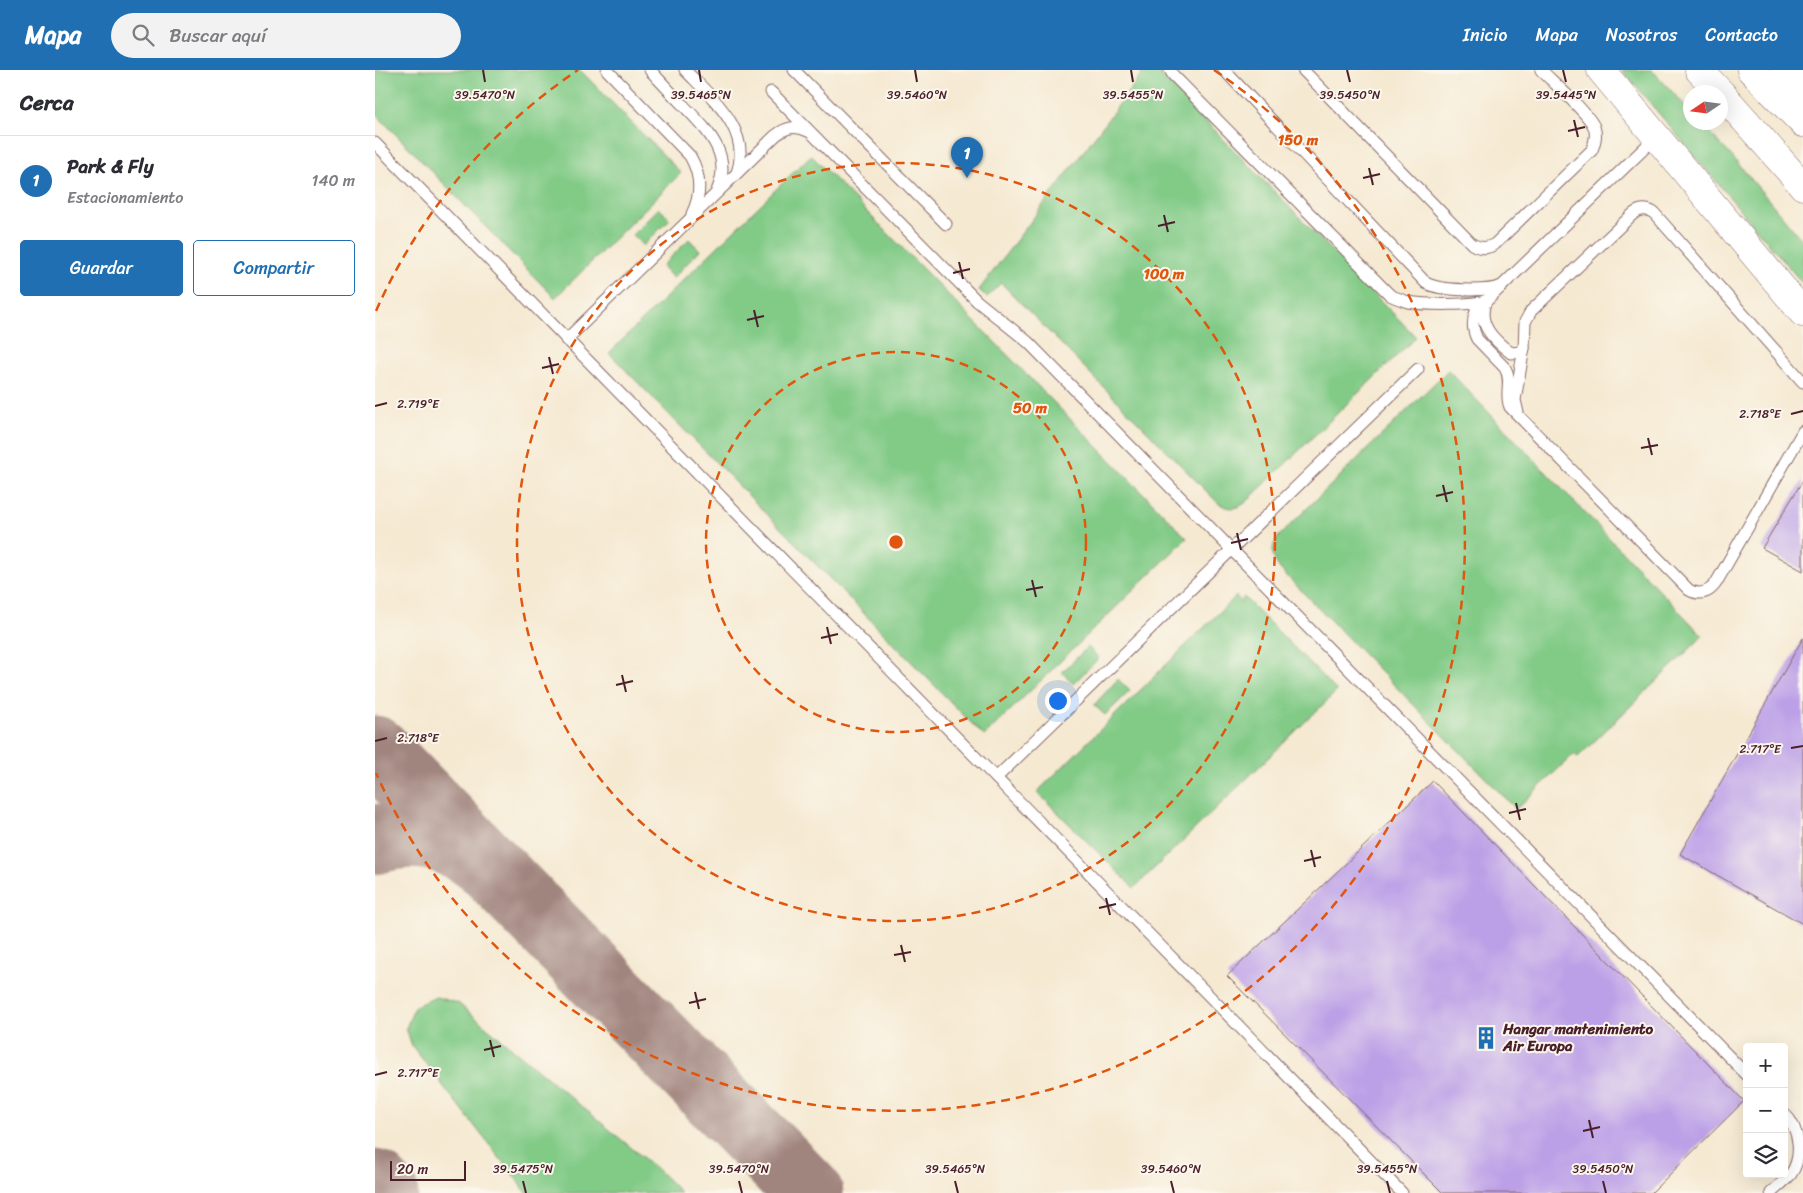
<!DOCTYPE html>
<html lang="es">
<meta charset="utf-8">
<style>
:root{--surface:#fff;--page:#f2f2f3;--text:#2b2b33;--muted:#7c7c81;--line:#e1e1e2;--accent:#1f6fb2}
body{margin:0;font-family:Sriracha,sans-serif;background:var(--page);color:var(--text)}
.controls{position:absolute;right:15px;bottom:15px;display:grid;overflow:hidden;border-radius:5px;box-shadow:0 5px 20px #0002}
.controls button{width:45px;height:45px;display:grid;place-items:center;padding:0;border:0;border-bottom:1px solid var(--line);background:var(--surface);color:var(--text);font:25px sans-serif}
.compass{position:absolute;left:1308px;top:15px;width:45px;height:45px;border-radius:50%;background:var(--surface);box-shadow:0 5px 20px #0002;rotate:257deg}
.scale{position:absolute;left:15px;bottom:12px;width:76px;box-sizing:border-box;padding-left:5px;border:2px solid #4a1f2b;border-top:0;font-size:14px;line-height:18px;white-space:nowrap;color:#4a1f2b;-webkit-text-stroke:4px #fbf7ec;paint-order:stroke}
.you{position:absolute;left:682px;top:630px;width:18px;height:18px;margin:-12px;border:4px solid #fff;border-radius:50%;background:#1a73e8;box-shadow:0 0 0 8px #1a73e833}
.badge{display:grid;place-items:center;width:32px;height:32px;border-radius:50%;background:var(--accent);color:#fff;font-size:16px;font-weight:700}
.pin{position:absolute;translate:-50% -41px;filter:drop-shadow(0 1px 2px #0008)}
.pin::after{content:'';position:absolute;top:26px;width:18px;height:15px;background:inherit;clip-path:polygon(0 0,100% 0,50% 100%)}
.list{margin:0;padding:0;list-style:none}
h2{display:flex;justify-content:space-between;align-items:center;height:65px;margin:0;padding:0 20px;font-size:21px}
h2 small{font-size:16px;font-weight:400;color:var(--muted)}
.list li{display:grid;grid-template-columns:32px 1fr auto;gap:15px;align-items:center;box-sizing:border-box;height:90px;padding:0 20px;border-top:1px solid var(--line)}
.list b{display:block;font-size:19px;white-space:nowrap}
.list p{margin:0;font-size:16px;white-space:nowrap;color:var(--muted)}
.list em{font-size:16px;font-style:normal;color:var(--muted)}
.actions{display:flex;gap:10px;padding:15px 20px}
.actions a{flex:1;padding:11px 0;border:1px solid var(--accent);border-radius:5px;text-align:center;font-size:18px;color:var(--accent)}
.actions .main{background:var(--accent);color:#fff}
.icon{flex:none;width:28px;height:28px;fill:none;stroke:currentColor;stroke-width:2;stroke-linecap:round;stroke-linejoin:round}
.map{position:relative;flex:none;width:1428px;height:1123px;overflow:hidden}
header{display:flex;align-items:center;gap:30px;box-sizing:border-box;height:70px;padding:0 25px;background:var(--accent);color:#fff}
header strong{font-size:24px}
nav{display:flex;gap:28px;margin-inline-start:auto;font-size:18px}
.search{width:350px;height:45px;background:var(--page);display:flex;align-items:center;gap:12px;box-sizing:border-box;padding:0 18px;border-radius:28px;color:var(--muted);font-size:19px}
main{display:flex}
aside{flex:1;background:var(--surface)}
.map>svg:first-child{display:block}
.green{fill:#82cb87;stroke:#667559}
.lines{fill:none;stroke-linecap:round;stroke-linejoin:round}
.taxiway{stroke:#a0847e;stroke-width:69}
.building{fill:#bca0e7}
.service-casing{stroke:#866665;stroke-width:13}
.tertiary-casing{stroke:#866665;stroke-width:29}
.motorway-casing{stroke:#866665;stroke-width:29}
.service{stroke:#fff;stroke-width:11}
.tertiary{stroke:#fff;stroke-width:28}
.motorway{stroke:#fff;stroke-width:28}
.ticks{fill:none;stroke:#4a1f2b;stroke-width:2}
.ring{fill:none;stroke:#e0560e;stroke-width:2.5;stroke-dasharray:9 6}
.labels{text-anchor:middle;dominant-baseline:central;stroke-width:4;stroke-linejoin:round;paint-order:stroke}
.poi-label{font-size:15px;font-weight:bold;fill:#4a1f2b;stroke:#fbf7ec;text-anchor:start}
.ticks-label{font-size:12px;text-anchor:middle;fill:#4a1f2b;stroke:#fbf7ec;stroke-width:4;stroke-linejoin:round;paint-order:stroke}
.centre{fill:#e0560e;stroke:#fbf7ec;stroke-width:2.5}
.ring-label{font-size:15px;text-anchor:middle;font-weight:bold;fill:#e0560e;stroke:#fbf7ec;stroke-width:4;stroke-linejoin:round;paint-order:stroke}
</style>
<header>
<strong>Mapa</strong>
<div class="search"><svg class="icon" aria-label="search" viewBox="0 0 24 24"><circle cx="10" cy="10" r="6"/><path d="M15 15l6 6"/></svg>Buscar aquí</div>
<nav><a>Inicio</a><a>Mapa</a><a>Nosotros</a><a>Contacto</a></nav>
</header>
<main>
<aside>
<h2>Cerca<small></small></h2>
<ul class="list">
<li><span class="badge">1</span><div><b>Park &amp; Fly</b><p>Estacionamiento</p></div><em>140 m</em></li>
</ul>
<div class="actions"><a class="main">Guardar</a><a>Compartir</a></div>
</aside>
<div class="map">
<svg width="1428" height="1123" viewBox="0 0 1428 1123">
<rect width="100%" height="100%" fill="#fbf7ec"/>
<filter id="ink" filterUnits="userSpaceOnUse"><feTurbulence type="fractalNoise" baseFrequency=".02" numOctaves="2"/><feDisplacementMap in="SourceGraphic" scale="10" xChannelSelector="R" yChannelSelector="G"/><feConvolveMatrix kernelMatrix="1 2 1 2 8 2 1 2 1" color-interpolation-filters="sRGB"/></filter>
<filter id="wash" filterUnits="userSpaceOnUse"><feTurbulence type="fractalNoise" baseFrequency=".0096" numOctaves="4" result="noise"/><feDisplacementMap in="SourceGraphic" scale="20" xChannelSelector="R" yChannelSelector="G"/><feGaussianBlur stdDeviation="1.12" result="paint"/><feColorMatrix in="noise" values="0 0 0 0 0 0 0 0 0 0 0 0 0 0 0 0 0 1.4 0 .05"/><feComposite in="paint" operator="in"/></filter>
<g filter="url(#wash)">
<rect width="100%" height="100%" fill="#f5e9d2"/>
<g class="green">
<polygon points="0,0 205,0 306,103 180,228 0,43"/>
<path d="M770 0H781L1041 267 870 433C860 440 853 439 843 433L626 213 612 227 604 220Z"/>
<polygon points="1247,0 1277,0 1315,41 1316,52 1326,53 1360,90 1428,171 1428,214"/>
<polygon points="436,85 812,468 609,666 234,283"/>
<polygon points="284,138 295,149 268,176 257,165"/>
<polygon points="314,169 325,180 298,208 287,196"/>
<path d="M1073 300 1328 566 1203 687 1199 684 1141 739 906 500C896 488 895 478 904 466Z"/>
<polygon points="861,526 866,531 869,527 962,621 759,818 662,722"/>
<polygon points="713,577 724,588 698,614 687,602"/>
<polygon points="743,609 755,621 730,645 719,635"/>
<polygon points="61,927 83,933 284,1101 306,1123 152,1123 37,976 31,958 40,936"/>
</g>
<g class="lines">
<g class="taxiway">
<polyline points="0,680 434,1123"/>
<path d="M0 770C41 758 73 765 107 790"/>
<polyline points="0,1114 9,1123"/>
</g>
</g>
<g id="blocks">
<g class="building">
<polygon points="1428,410 1428,501 1387,478"/>
<polygon points="1428,568 1428,854 1305,784"/>
<polygon points="1058,711 1369,1031 1276,1123 1068,1123 852,906"/>
</g>
</g>
</g>
<g filter="url(#ink)">
<use href="#blocks" fill-opacity="0" stroke="#866665" stroke-width="1"/>
<g class="lines">
<defs>
<g id="service">
<path d="M232 0 315 86C326 105 327 124 317 144"/>
<path d="M275 0C286 12 298 25 310 37 333 61 358 85 342 121"/>
<path d="M310 0C337 28 377 60 362 103"/>
<polyline points="419,0 571,154"/>
<path d="M795 0 798 5 1015 225C1021 228 1027 230 1033 232 1049 235 1098 236 1112 230"/>
<path d="M849 0 1051 213C1065 221 1112 222 1127 216"/>
<path d="M928 0 1097 174C1105 179 1112 179 1120 174L1217 80C1220 72 1222 65 1219 57 1214 44 1178 12 1166 0"/>
<polyline points="396,22 602,231 653,272 1372,1005"/>
<path d="M1282 66 1101 241C1097 251 1097 259 1102 269L1130 298C1138 311 1129 324 1135 337L1314 520C1325 526 1334 523 1341 513L1428 361"/>
<polyline points="0,73 1027,1123"/>
<path d="M1110 233C1102 255 1120 271 1136 283L1146 282 1149 278 1150 252 1156 241 1258 144C1265 139 1271 138 1279 143L1428 312"/>
<path d="M191 270 400 66C411 57 420 55 433 61"/>
<polyline points="1143,343 1140,330 1149,278"/>
<polyline points="621,708 1043,299"/>
<path d="M1396 1123C1402 1117 1410 1111 1416 1104 1428 1086 1425 1059 1409 1043"/>
</g>
<polyline id="tertiary" points="1226,0 1428,243"/>
<g id="motorway">
<polyline points="1324,0 1345,22"/>
<polyline points="1376,0 1428,53"/>
<polyline points="1409,0 1428,22"/>
<polyline points="1346,23 1428,116"/>
</g>
</defs>
<use href="#service" class="service-casing"/>
<use href="#tertiary" class="tertiary-casing"/>
<use href="#motorway" class="motorway-casing"/>
<use href="#service" class="service"/>
<use href="#tertiary" class="tertiary"/>
<use href="#motorway" class="motorway"/>
</g>
</g>
<path class="ticks" d="M108 0 110 12M324 0 326 12M540 0 542 12M756 0 758 12M972 0 975 12M1188 0 1191 12M1199 50 1203 67M1193 61 1210 57M994 98 998 115M988 108 1005 104M789 145 793 162M783 156 800 152M584 192 588 209M578 203 595 199M379 240 383 257M372 250 389 246M174 287 178 304M167 298 184 294M0 336 12 333M1416 344 1428 341M1273 368 1277 385M1266 378 1283 375M1068 415 1072 432M1061 426 1078 422M862 463 866 480M856 473 873 469M657 510 661 527M651 520 668 517M452 557 456 574M446 568 463 564M247 605 251 622M241 615 258 611M0 671 12 668M1416 678 1428 676M1141 733 1145 750M1134 743 1151 739M936 780 940 797M929 791 946 787M731 828 735 845M724 838 741 834M526 875 530 892M519 885 536 882M320 922 324 939M314 933 331 929M115 970 119 987M109 980 126 976M0 1005 12 1002M1214 1050 1218 1068M1208 1061 1225 1057M148 1111 151 1123M364 1111 367 1123M580 1111 583 1123M796 1111 799 1123M1012 1111 1015 1123M1228 1111 1231 1123"/>
<g class="ring">
<circle cx="521" cy="472" r="190"/>
<circle cx="521" cy="472" r="379"/>
<path d="M1 241A569 569 0 0 1 203 0M839 0A569 569 0 1 1 1 703"/>
</g>
<defs>
<symbol id="building-bare" viewBox="-9 -9 18 18"><path d="M-4-6H4V6H1V3H-1V6H-4ZM-2.5-4.3h1.7v1.8h-1.7ZM.8-4.3h1.7v1.8H.8ZM-2.5-1h1.7V.8h-1.7ZM.8-1h1.7V.8H.8Z" fill="#1f6fb2" stroke="#fbf7ec" stroke-width="2.5" paint-order="stroke"/></symbol>
</defs>
<g fill-rule="evenodd">
<use href="#building-bare" x="1095" y="952" width="32" height="32"/>
</g>
<g class="labels">
<g class="poi-label">
<text x="1128" y="959">Hangar mantenimiento<tspan x="1128" dy="17">Air Europa</tspan></text>
</g>
</g>
<g class="ticks-label">
<text x="110" y="29">39.5470°N</text>
<text x="326" y="29">39.5465°N</text>
<text x="542" y="29">39.5460°N</text>
<text x="758" y="29">39.5455°N</text>
<text x="975" y="29">39.5450°N</text>
<text x="1191" y="29">39.5445°N</text>
<text x="43" y="338">2.719°E</text>
<text x="1385" y="348">2.718°E</text>
<text x="43" y="672">2.718°E</text>
<text x="1385" y="683">2.717°E</text>
<text x="43" y="1007">2.717°E</text>
<text x="148" y="1103">39.5475°N</text>
<text x="364" y="1103">39.5470°N</text>
<text x="580" y="1103">39.5465°N</text>
<text x="796" y="1103">39.5460°N</text>
<text x="1012" y="1103">39.5455°N</text>
<text x="1228" y="1103">39.5450°N</text>
</g>
<circle cx="521" cy="472" r="8" class="centre"/>
<g class="ring-label">
<text x="923" y="75">150 m</text>
<text x="789" y="209">100 m</text>
<text x="655" y="343">50 m</text>
</g>
</svg>
<div class="controls">
<button>+</button>
<button>−</button>
<button><svg class="icon" aria-label="layers" viewBox="0 0 24 24"><path d="M12 4l9 5-9 5-9-5zM3 14l9 5 9-5"/></svg></button>
</div>
<svg class="compass" viewBox="-18 -18 36 36"><path d="M0-13l5 13h-10z" fill="#e53935"/><path d="M0 13l5-13h-10z" fill="#7c7c81"/></svg>
<div class="scale">20 m</div>
<div class="you"></div>
<div class="pin badge" style="left:592px;top:108px">1</div>
</div>
</main>
